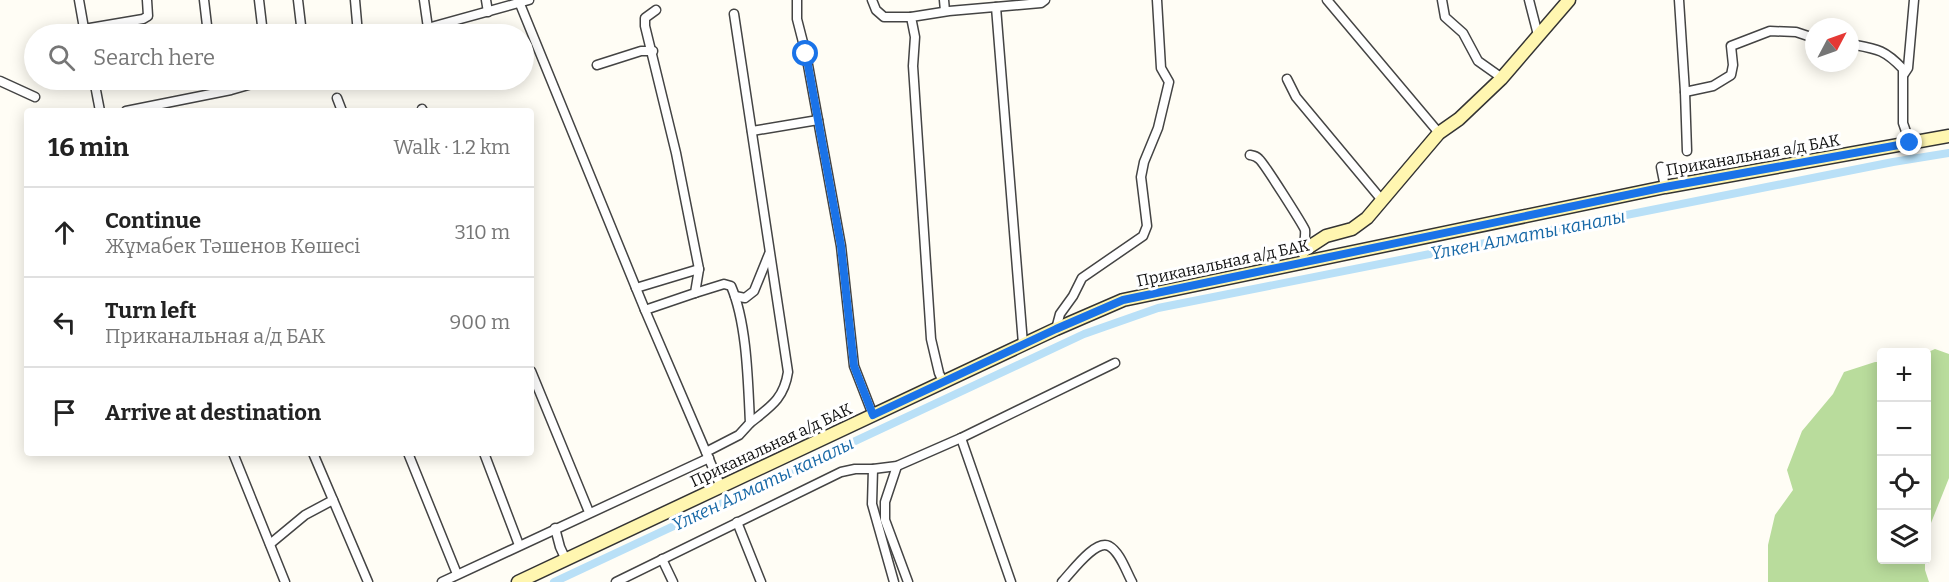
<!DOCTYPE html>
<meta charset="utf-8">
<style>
:root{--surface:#fff;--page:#f2f2f2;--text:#222;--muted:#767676;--line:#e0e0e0}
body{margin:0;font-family:Bitter,serif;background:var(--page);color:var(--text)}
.controls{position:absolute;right:18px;bottom:18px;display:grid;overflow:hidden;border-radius:6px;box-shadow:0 3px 15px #0003}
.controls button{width:54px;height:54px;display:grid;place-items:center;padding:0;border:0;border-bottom:2px solid var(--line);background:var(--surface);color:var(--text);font:30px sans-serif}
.compass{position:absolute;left:1805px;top:18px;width:54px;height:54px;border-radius:50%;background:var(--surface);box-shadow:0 3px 15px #0003;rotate:49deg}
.stop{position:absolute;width:18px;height:18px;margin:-14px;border:4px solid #1a73e8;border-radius:50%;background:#fff}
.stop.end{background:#1a73e8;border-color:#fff;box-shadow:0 2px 6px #0008}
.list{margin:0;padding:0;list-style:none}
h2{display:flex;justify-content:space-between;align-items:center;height:78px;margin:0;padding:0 24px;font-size:26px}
h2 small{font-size:20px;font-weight:400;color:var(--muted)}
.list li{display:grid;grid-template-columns:39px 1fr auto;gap:18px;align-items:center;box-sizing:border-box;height:90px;padding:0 24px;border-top:2px solid var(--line)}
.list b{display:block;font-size:22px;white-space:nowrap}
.list p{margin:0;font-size:20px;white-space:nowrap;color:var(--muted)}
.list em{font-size:20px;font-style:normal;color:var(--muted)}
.icon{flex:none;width:33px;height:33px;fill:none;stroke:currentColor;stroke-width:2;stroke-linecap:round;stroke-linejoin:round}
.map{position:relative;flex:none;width:1949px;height:582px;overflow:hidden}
.search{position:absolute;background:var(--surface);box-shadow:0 3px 15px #0003;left:24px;top:24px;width:510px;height:66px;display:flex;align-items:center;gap:15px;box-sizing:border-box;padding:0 21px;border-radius:33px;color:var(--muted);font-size:22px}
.panel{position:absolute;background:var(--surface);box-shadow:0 3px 15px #0003;left:24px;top:108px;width:510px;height:348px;border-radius:6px}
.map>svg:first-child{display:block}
.forest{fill:#b9dc9c}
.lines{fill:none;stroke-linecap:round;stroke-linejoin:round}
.canal{stroke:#b9e0f7;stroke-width:8}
.minor-casing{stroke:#444;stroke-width:11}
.secondary-casing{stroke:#333;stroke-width:15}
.minor{stroke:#fff;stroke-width:8}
.secondary{stroke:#fff6b0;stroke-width:12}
.route{stroke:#1a73e8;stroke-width:8}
.labels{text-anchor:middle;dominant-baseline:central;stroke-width:6;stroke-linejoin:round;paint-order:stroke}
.street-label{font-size:16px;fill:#111;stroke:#fff}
.water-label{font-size:18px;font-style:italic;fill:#1768a6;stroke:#fff}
</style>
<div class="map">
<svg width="1949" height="582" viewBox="0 0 1949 582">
<rect width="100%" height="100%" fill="#fffdf5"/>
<g class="forest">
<polygon points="1935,349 1949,354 1949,478 1927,533 1926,353"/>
<polygon points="1875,362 1882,362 1882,560 1925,560 1925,570 1929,582 1768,582 1768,545 1775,515 1793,490 1787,470 1802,431 1833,394 1844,372"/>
</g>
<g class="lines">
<polyline class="canal" points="554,582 1084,334 1158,308 1893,162 1949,153"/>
<defs>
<g id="minor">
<polyline points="79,0 85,34"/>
<polyline points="204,0 208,34"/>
<polyline points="259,0 263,34"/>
<polyline points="298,0 302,34"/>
<polyline points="355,0 358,34"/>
<polyline points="424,0 428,28"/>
<polyline points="486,0 488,12"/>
<polyline points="797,0 797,19 806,54 841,246 854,366 873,415"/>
<polyline points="872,0 876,10 884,17 911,17"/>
<polyline points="944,0 945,11"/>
<polyline points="1327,0 1439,133"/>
<polyline points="1442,0 1445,17 1463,33 1478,61 1502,78"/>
<polyline points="1529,0 1538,35"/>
<polyline points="1679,0 1685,92 1713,86 1731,75 1733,65 1731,46 1770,31 1796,32 1814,38"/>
<polyline points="520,4 645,310 721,487"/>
<polyline points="996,7 1023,344"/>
<path d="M734 14 788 372C784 399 770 407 750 423"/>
<polyline points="84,29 143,19 148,16 147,0"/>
<polyline points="406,34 529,0"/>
<path d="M1850 44C1877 49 1884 49 1903 69V123L1910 143"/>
<polyline points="597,65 641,51 653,51"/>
<polyline points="1904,74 1908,68 1914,0"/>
<polyline points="1287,79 1296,97 1381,199"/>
<polyline points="94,80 100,111"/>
<polyline points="214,80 215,92"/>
<polyline points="0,81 35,97"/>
<polyline points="1685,92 1687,151"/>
<polyline points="337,98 342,111"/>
<polyline points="422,109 423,111"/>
<polyline points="126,111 231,90 266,80"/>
<polyline points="752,131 818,120"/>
<path d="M1250 155C1255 156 1256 156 1259 159 1264 163 1303 225 1305 230 1306 238 1303 246 1303 254"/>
<polyline points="1661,167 1665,187"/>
<polyline points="636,288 699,269"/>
<path d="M695 293 724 284 731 286C747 323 748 382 750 423L739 435 706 452"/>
<polyline points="735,296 745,298 754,291 769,254"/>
<polyline points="645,310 695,293 699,269 676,153 645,26 645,18 656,10"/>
<polyline points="1056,329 1060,314 1073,296 1082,278 1143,236 1147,226 1141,177 1144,162 1158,128 1169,82 1161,68 1157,0"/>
<polyline points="531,371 589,512"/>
<polyline points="943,382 939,373 931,339 913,66 915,37 911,17 949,11 1041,3 1045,0"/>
<polyline points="961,438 1011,582"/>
<polyline points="233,453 285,582"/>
<polyline points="313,453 368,582"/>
<polyline points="408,453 457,574"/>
<polyline points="484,453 519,545"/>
<polyline points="897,466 885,502 885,520 908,582"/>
<polyline points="873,469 872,504 894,582"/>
<polyline points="737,522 761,582"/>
<polyline points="555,528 560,547 566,560"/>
<polyline points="270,544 305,515 333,500"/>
<polyline points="662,559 673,582"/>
<polyline points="442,582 709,458"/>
<polyline points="616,582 841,472 855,469 873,469 897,466 961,438 1115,363"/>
<path d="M1062 582C1071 573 1095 539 1109 546 1120 552 1126 571 1132 582"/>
</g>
<g id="secondary">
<polyline points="1303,251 1326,236 1352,229 1367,218 1439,133 1459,119 1501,79 1569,0"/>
<polyline points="518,582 1056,329 1123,300 1665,187 1949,136"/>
</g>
</defs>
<use href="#minor" class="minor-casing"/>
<use href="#secondary" class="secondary-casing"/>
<use href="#minor" class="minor"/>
<use href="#secondary" class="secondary"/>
</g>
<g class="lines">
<polyline class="route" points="806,54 841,246 854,366 873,415 1056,329 1123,300 1665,187 1910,143"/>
</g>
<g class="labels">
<g class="street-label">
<text transform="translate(1753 155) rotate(-10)">Приканальная а/д БАК</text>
<text transform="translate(1223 263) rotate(-12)">Приканальная а/д БАК</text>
<text transform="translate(771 445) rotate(-25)">Приканальная а/д БАК</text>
</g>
<g class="water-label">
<text transform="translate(1528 235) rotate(-11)">Үлкен Алматы каналы</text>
<text transform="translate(763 484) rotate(-25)">Үлкен Алматы каналы</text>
</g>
</g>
</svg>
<div class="controls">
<button>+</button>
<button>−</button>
<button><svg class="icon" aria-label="locate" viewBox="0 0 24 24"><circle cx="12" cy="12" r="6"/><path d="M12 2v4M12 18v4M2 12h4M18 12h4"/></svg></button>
<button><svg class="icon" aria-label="layers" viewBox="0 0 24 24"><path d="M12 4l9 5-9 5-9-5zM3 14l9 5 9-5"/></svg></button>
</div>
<svg class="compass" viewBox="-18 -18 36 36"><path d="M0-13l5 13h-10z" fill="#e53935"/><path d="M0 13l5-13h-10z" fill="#767676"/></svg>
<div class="stop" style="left:806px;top:54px"></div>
<div class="stop end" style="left:1910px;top:143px"></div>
<div class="search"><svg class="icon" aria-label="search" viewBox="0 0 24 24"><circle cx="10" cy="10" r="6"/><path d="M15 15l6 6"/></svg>Search here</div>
<section class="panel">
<h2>16 min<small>Walk · 1.2 km</small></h2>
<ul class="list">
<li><svg class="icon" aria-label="ahead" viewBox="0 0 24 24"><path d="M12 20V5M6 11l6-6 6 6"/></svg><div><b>Continue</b><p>Жұмабек Тәшенов Көшесі</p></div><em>310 m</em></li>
<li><svg class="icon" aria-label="left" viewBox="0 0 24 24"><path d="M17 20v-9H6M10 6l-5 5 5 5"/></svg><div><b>Turn left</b><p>Приканальная а/д БАК</p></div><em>900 m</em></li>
<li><svg class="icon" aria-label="arrive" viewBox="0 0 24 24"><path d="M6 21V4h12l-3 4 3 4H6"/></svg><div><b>Arrive at destination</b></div></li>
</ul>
</section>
</div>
